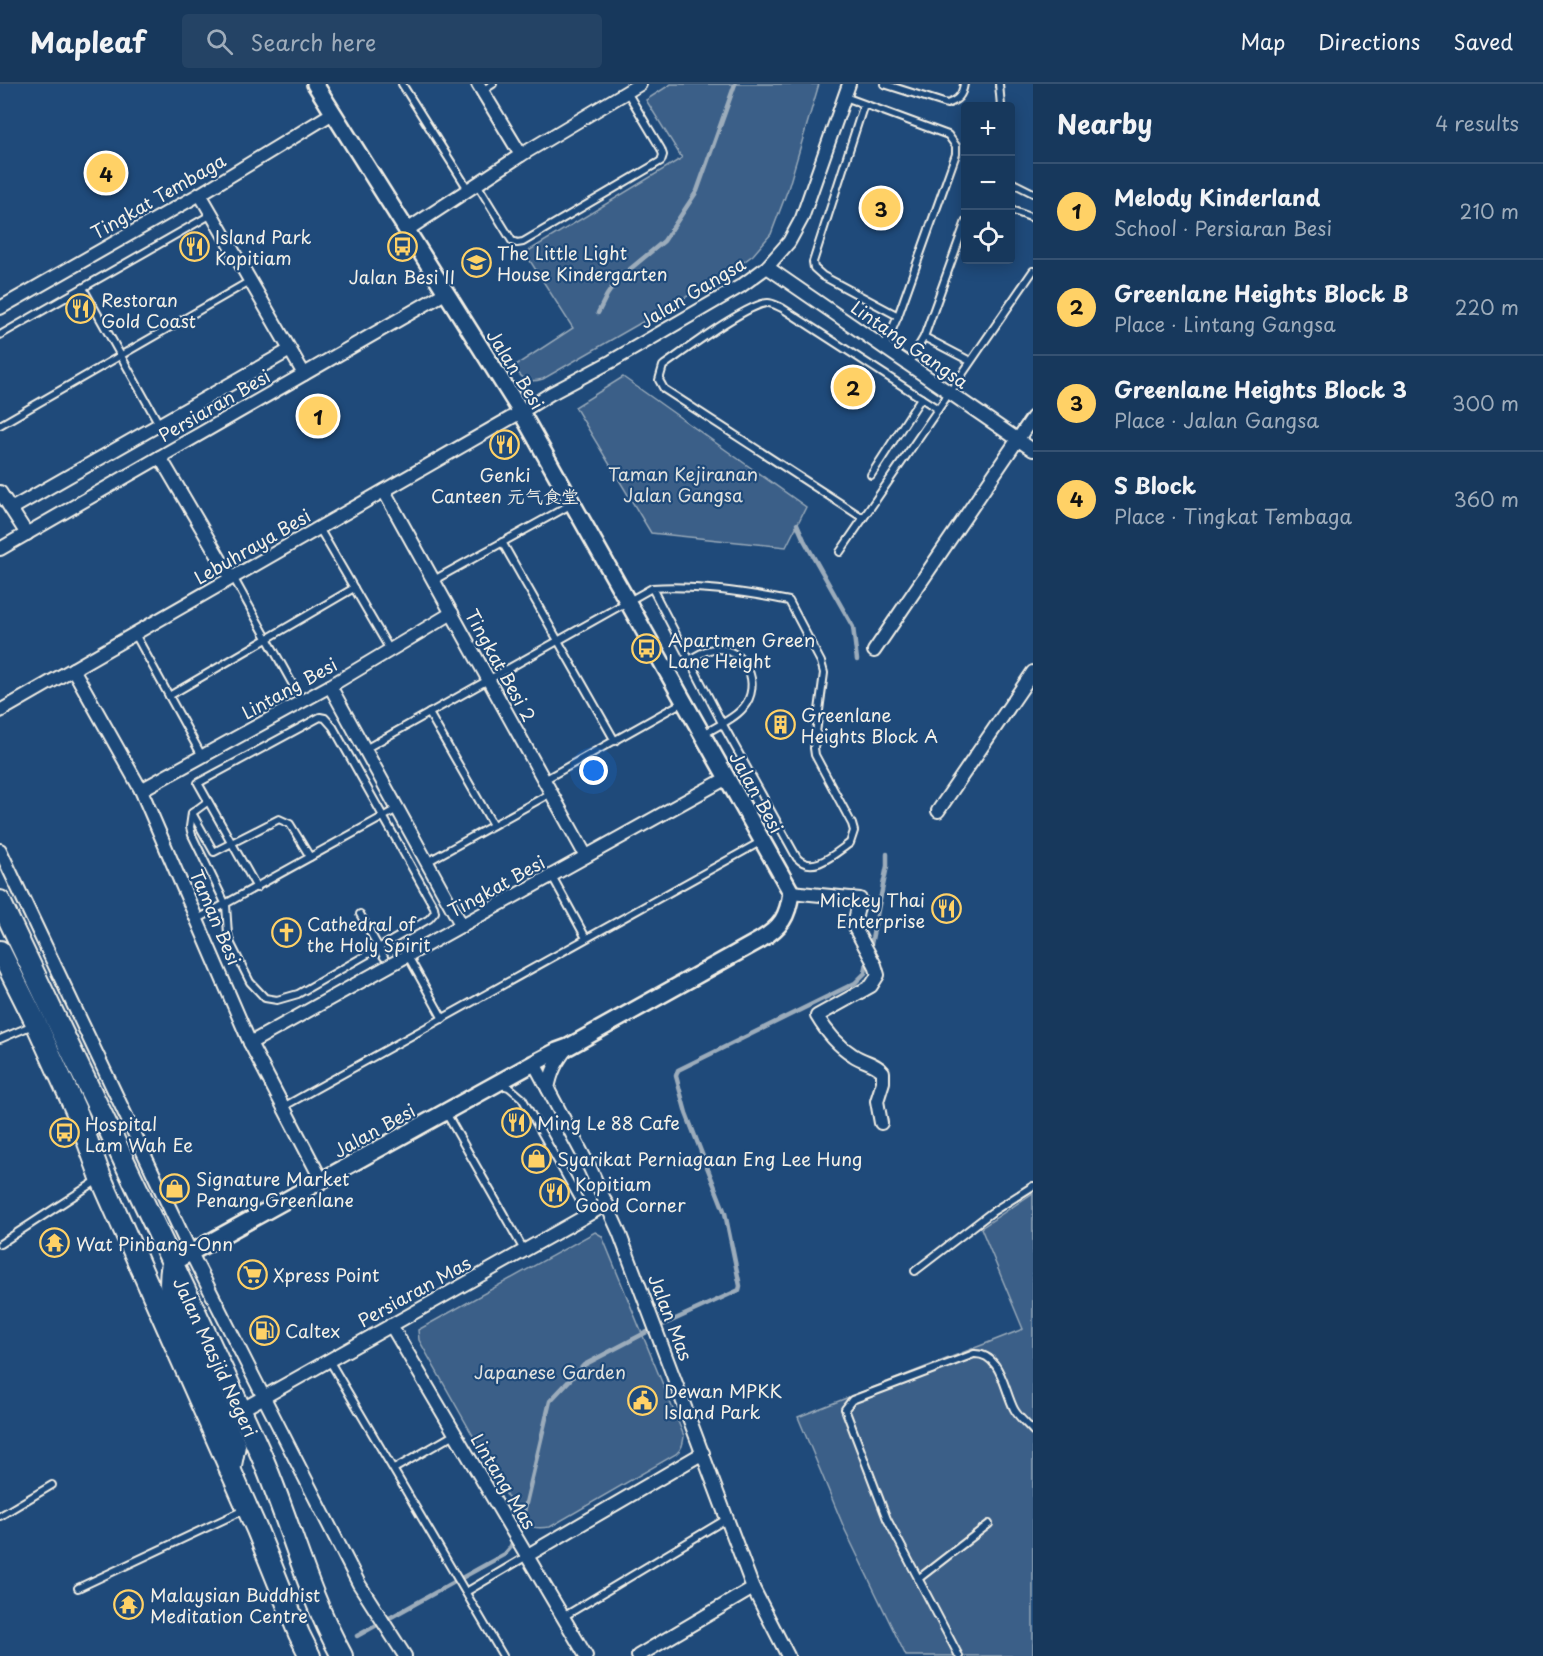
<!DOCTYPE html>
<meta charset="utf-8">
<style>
:root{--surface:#17385c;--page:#244365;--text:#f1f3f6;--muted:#9eacbb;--line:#365272;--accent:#ffd166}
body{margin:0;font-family:"Playpen Sans","LXGW WenKai TC",sans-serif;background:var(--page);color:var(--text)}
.controls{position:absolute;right:18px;top:18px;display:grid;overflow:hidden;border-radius:6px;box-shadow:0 3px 15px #0003}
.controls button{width:54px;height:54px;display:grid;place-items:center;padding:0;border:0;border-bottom:2px solid var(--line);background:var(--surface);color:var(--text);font:30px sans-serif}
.you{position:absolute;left:594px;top:687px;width:21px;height:21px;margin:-15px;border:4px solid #fff;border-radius:50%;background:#1a73e8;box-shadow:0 0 0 9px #1a73e833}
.badge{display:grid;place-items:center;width:39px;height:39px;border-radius:50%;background:var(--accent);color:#111;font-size:20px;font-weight:700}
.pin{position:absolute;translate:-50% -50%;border:3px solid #fff;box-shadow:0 2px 6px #0006}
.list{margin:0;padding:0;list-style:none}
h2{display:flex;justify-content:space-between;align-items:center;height:78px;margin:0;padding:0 24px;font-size:26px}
h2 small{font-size:20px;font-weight:400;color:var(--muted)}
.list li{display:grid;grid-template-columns:39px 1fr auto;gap:18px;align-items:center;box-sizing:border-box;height:96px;padding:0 24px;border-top:2px solid var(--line)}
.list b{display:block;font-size:22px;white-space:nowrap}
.list p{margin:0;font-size:20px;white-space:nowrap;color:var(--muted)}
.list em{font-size:20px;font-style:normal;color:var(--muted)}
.icon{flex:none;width:33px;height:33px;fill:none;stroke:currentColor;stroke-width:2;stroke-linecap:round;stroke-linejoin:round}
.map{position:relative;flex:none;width:1033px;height:1572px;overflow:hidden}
header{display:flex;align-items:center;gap:36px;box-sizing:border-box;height:84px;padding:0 30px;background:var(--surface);border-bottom:2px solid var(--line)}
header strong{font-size:28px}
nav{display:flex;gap:33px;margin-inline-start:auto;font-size:21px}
.search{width:420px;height:54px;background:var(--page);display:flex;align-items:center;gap:15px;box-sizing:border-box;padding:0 21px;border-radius:6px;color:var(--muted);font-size:22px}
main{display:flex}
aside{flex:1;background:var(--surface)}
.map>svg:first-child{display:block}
.green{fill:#3a5f88;stroke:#97a8b8;stroke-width:1.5}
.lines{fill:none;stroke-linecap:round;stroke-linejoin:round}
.stream{stroke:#9cacbb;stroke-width:4.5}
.service-casing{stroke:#f4f1e8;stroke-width:10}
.minor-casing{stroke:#f4f1e8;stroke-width:16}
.tertiary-casing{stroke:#f4f1e8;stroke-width:20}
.trunk-casing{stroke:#f4f1e8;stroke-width:24}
.service{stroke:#1f4a7a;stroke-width:6}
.minor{stroke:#1f4a7a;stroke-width:12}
.tertiary{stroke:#1f4a7a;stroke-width:15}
.trunk{stroke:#1f4a7a;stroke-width:20}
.labels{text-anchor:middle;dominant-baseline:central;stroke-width:4.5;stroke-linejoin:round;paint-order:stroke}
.street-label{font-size:18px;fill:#f4f1e8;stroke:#1f4a7a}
.poi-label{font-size:18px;fill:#f4f1e8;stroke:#1f4a7a;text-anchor:start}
.park-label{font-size:18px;fill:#e1e2de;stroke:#1f4a7a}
</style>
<header>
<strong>Mapleaf</strong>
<div class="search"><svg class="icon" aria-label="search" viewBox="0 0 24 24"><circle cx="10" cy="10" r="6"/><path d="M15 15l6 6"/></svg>Search here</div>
<nav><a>Map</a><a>Directions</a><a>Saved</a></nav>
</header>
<main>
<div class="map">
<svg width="1033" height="1572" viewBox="0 0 1033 1572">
<rect width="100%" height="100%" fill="#1f4a7a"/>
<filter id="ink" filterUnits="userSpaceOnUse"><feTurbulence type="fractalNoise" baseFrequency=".0167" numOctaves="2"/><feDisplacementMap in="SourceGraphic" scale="12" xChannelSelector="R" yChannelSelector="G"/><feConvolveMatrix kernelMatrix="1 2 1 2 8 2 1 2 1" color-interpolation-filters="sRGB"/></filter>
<g filter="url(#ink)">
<g class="green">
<path d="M671 0H819L788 105 771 150 753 171 733 186 543 295C526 300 523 295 513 283L573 244 525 169 682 74 646 16Z"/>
<polygon points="623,293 806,423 786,463 651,449 575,323"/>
<polygon points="1033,1109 1033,1572 906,1572 845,1446 798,1333 1023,1245 981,1144"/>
<path d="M595 1148 602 1152 684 1352C683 1360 682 1365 676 1370L550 1443C536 1445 530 1444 520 1435L419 1256 418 1246Z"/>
</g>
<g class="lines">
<g class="stream">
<polyline points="598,229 607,211 618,195 664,157 697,107 735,0"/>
<polyline points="797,440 804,456 853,543 857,576"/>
<polyline points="870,865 887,782 887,770"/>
<polyline points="357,1552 505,1470 510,1464 523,1432 550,1317 584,1281 645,1249 739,1206 740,1202 725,1129 686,1029 676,992 678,986 855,899 865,889 868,873"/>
</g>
<defs>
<g id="service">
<polyline points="402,0 468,105"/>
<path d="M884 0 947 20C958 16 962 12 964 0"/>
<polyline points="999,0 1001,22"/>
<polyline points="482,7 493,0"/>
<polyline points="845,13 948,51 956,62 956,70 898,232 823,192 814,184 813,178 864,20"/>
<polyline points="1011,98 1033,109"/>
<polyline points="477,100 512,157 517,159 523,158 661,77 663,71 661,65 627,8"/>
<polyline points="1011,126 1033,134"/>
<polyline points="83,204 159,340"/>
<polyline points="0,251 212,130"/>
<polyline points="924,253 970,277"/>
<polyline points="884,264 898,232"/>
<polyline points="908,280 924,253 966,137"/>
<polyline points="0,341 250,197"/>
<polyline points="871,391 921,314"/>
<path d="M863 434 664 305 659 296 663 282C683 268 748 219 768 219 773 219 777 222 782 224L938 325"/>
<polyline points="319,444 390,566"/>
<polyline points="502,458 615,657"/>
<polyline points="840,468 1033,187"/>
<polyline points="233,493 302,617"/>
<polyline points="434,496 572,420"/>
<polyline points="135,550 202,672"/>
<path d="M689 576C697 572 704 566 714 565 746 563 763 601 743 624 734 635 717 642 704 650"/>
<polyline points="169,612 354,504"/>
<polyline points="429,629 493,741"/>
<path d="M365 665 652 504C697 501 745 508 789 517L821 578 824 589 814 664 815 671 852 740 854 747 850 759C835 769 814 791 797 774L722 639 652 504"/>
<polyline points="544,696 683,618"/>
<polyline points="207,718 192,729 190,743 192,751 226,821 228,850 231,860 250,898 265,914 277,916 298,910 429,835 435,828 434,823 333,643 325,634 320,633 198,699 257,804"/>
<polyline points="192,729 214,768 279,735 290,740 310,773"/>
<polyline points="427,778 551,709"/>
<polyline points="552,792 586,854"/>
<polyline points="360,830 384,873"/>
<polyline points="198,835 397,725"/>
<polyline points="408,872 443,935"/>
<polyline points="0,955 33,941"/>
<polyline points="502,1001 509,1003 522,1014 588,1131"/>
<polyline points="283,1023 762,757"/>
<polyline points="446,1029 524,1166"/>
<polyline points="0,1160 98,1096"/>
<polyline points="915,1187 992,1128 1033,1102"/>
<polyline points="329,1276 503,1572"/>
<polyline points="394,1385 455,1350"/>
<polyline points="0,1432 52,1401"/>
<polyline points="918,1495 989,1440"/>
<polyline points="78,1504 244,1426"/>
<polyline points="466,1508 527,1472"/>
<polyline points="563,1533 728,1434"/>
<path d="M959 1572 887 1435 845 1325 852 1316 974 1270C1001 1269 1004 1306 1014 1325 1018 1333 1027 1340 1033 1347"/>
</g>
<g id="minor">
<polyline points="478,0 521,71"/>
<polyline points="200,110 304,290"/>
<polyline points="407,146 521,71 640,0"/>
<polyline points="767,183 1033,366"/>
<polyline points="0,224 200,110 333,29"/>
<polyline points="160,373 231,494"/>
<polyline points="384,407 586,772"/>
<polyline points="0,408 27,450"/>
<polyline points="11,425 290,266"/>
<polyline points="0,465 445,209"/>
<polyline points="874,567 1033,333"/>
<polyline points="73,585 141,706 250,959 322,1097"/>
<polyline points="330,602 462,842"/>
<polyline points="0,627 521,328 550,310 612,277 741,202 767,183 789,158 802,134 849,0"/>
<polyline points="141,706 330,602 452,529"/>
<polyline points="938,727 1033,588"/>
<polyline points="0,766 191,1169 253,1292 359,1500 405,1572"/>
<path d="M791 808 860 815 854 840 856 846 875 881 878 891 871 902 817 932C827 949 837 961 853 971 863 978 876 979 883 988V998L877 1017 881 1039"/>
<polyline points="250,959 727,694"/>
<polyline points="534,979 590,1084 619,1148 753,1504 788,1572"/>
<path d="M548 1005C551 988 556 978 567 964"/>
<polyline points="391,1241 586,1572"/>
<polyline points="239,1327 607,1120"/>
<polyline points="528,1471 703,1369"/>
<polyline points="638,1572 753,1504"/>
</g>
<path id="tertiary" d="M172 1179 534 979 557 967 568 963 760 856C781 843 788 833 791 808L521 328 315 0"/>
<g id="trunk">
<path d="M0 817C86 1000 176 1181 259 1366 289 1434 306 1507 342 1572"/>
<polyline points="0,867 36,939 78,1031 101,1094 257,1446 299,1550 310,1572"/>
<path d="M172 1179C169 1195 169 1208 173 1224L235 1361 230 1386"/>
</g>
</defs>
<use href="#service" class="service-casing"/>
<use href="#minor" class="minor-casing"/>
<use href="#tertiary" class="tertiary-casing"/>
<use href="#trunk" class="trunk-casing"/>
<use href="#service" class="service"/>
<use href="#minor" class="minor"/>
<use href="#tertiary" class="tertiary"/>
<use href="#trunk" class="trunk"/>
</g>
</g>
<defs>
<symbol id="restaurant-ring" viewBox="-11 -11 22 22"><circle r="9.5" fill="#1f4a7a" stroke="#ffd166" stroke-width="1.5"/><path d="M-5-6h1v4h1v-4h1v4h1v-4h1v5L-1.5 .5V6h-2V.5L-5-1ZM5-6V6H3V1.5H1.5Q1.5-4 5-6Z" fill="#ffd166"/></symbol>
<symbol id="bus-ring" viewBox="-11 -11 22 22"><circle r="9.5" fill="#1f4a7a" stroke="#ffd166" stroke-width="1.5"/><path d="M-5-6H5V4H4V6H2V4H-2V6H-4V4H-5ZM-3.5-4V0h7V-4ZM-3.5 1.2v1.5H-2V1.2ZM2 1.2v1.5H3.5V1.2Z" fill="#ffd166"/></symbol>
<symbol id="school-ring" viewBox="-11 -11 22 22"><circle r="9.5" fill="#1f4a7a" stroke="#ffd166" stroke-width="1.5"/><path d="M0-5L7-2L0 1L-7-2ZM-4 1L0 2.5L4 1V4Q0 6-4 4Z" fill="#ffd166"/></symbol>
<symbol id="building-ring" viewBox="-11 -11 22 22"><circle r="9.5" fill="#1f4a7a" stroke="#ffd166" stroke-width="1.5"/><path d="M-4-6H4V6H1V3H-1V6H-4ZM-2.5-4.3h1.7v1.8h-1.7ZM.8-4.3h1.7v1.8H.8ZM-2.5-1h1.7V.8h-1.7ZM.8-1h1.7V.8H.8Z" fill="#ffd166"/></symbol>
<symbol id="church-ring" viewBox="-11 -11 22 22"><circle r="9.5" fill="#1f4a7a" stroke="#ffd166" stroke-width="1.5"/><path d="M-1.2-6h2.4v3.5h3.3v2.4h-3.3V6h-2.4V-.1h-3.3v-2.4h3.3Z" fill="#ffd166"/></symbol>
<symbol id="shop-ring" viewBox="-11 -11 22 22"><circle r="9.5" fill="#1f4a7a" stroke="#ffd166" stroke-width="1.5"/><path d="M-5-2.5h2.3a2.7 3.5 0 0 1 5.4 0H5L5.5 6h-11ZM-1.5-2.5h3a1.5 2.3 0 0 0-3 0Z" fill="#ffd166"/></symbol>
<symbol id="temple-ring" viewBox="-11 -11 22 22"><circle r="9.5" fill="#1f4a7a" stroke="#ffd166" stroke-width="1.5"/><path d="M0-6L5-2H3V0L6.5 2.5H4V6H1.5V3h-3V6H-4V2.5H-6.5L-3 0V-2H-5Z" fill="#ffd166"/></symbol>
<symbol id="supermarket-ring" viewBox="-11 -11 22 22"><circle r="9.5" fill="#1f4a7a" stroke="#ffd166" stroke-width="1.5"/><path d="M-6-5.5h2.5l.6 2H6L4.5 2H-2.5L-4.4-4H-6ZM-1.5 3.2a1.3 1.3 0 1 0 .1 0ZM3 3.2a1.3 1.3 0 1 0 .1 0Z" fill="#ffd166"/></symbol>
<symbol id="fuel-ring" viewBox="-11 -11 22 22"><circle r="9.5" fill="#1f4a7a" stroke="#ffd166" stroke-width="1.5"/><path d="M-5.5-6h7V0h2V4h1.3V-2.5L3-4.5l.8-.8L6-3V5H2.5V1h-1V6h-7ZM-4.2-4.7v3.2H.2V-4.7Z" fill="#ffd166"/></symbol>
<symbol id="civic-ring" viewBox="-11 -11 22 22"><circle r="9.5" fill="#1f4a7a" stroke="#ffd166" stroke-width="1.5"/><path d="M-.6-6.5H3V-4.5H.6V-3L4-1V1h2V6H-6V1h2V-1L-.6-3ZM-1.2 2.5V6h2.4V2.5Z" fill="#ffd166"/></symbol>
</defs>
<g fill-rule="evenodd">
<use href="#restaurant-ring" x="178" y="146" width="33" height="33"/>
<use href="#bus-ring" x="386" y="146" width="33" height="33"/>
<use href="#school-ring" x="460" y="162" width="33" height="33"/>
<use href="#restaurant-ring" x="64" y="208" width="33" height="33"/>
<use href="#restaurant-ring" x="488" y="344" width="33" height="33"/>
<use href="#bus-ring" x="630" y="548" width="33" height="33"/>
<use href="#building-ring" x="764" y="624" width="33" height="33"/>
<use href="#restaurant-ring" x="930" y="808" width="33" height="33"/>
<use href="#church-ring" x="270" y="832" width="33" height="33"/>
<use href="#restaurant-ring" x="500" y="1022" width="33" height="33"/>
<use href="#bus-ring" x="48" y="1032" width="33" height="33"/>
<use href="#shop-ring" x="520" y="1058" width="33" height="33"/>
<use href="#shop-ring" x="158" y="1088" width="33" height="33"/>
<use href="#restaurant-ring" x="538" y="1092" width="33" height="33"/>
<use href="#temple-ring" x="38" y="1142" width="33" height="33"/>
<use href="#supermarket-ring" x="236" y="1174" width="33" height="33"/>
<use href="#fuel-ring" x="248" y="1230" width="33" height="33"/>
<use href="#civic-ring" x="626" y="1300" width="33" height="33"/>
<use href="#temple-ring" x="112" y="1504" width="33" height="33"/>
</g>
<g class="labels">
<g class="street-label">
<text transform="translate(158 112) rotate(-30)">Tingkat Tembaga</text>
<text transform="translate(692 208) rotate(-31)">Jalan Gangsa</text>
<text transform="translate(910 260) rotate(35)">Lintang Gangsa</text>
<text transform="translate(516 285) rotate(58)">Jalan Besi</text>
<text transform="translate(214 321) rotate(-30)">Persiaran Besi</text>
<text transform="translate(252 462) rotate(-30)">Lebuhraya Besi</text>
<text transform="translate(501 581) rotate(61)">Tingkat Besi 2</text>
<text transform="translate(289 604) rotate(-29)">Lintang Besi</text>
<text transform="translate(757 708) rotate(61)">Jalan Besi</text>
<text transform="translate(496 802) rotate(-29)">Tingkat Besi</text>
<text transform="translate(216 833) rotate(67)">Taman Besi</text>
<text transform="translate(374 1046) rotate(-29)">Jalan Besi</text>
<text transform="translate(414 1207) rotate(-29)">Persiaran Mas</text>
<text transform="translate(671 1233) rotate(69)">Jalan Mas</text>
<text transform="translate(216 1273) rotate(65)">Jalan Masjid Negeri</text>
<text transform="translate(504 1397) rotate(59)">Lintang Mas</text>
</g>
<g class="poi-label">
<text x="215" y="152">Island Park<tspan x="215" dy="21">Kopitiam</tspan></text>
<text x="497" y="168">The Little Light<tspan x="497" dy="21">House Kindergarten</tspan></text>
<text x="402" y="192" text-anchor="middle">Jalan Besi II</text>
<text x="101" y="215">Restoran<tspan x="101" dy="21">Gold Coast</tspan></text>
<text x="505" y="390" text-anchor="middle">Genki<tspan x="505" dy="21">Canteen 元气食堂</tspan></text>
<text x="668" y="555">Apartmen Green<tspan x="668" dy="21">Lane Height</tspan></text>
<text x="801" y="630">Greenlane<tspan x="801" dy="21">Heights Block A</tspan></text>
<text x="925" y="815" text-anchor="end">Mickey Thai<tspan x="925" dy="21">Enterprise</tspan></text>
<text x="307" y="839">Cathedral of<tspan x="307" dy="21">the Holy Spirit</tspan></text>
<text x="537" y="1038">Ming Le 88 Cafe</text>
<text x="85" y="1039">Hospital<tspan x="85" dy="21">Lam Wah Ee</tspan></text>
<text x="557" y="1074">Syarikat Perniagaan Eng Lee Hung</text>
<text x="196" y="1094">Signature Market<tspan x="196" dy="21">Penang Greenlane</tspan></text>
<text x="575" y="1099">Kopitiam<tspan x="575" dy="21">Good Corner</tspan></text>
<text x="76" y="1159">Wat Pinbang-Onn</text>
<text x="273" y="1190">Xpress Point</text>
<text x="285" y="1246">Caltex</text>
<text x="664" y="1306">Dewan MPKK<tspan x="664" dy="21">Island Park</tspan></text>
<text x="150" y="1510">Malaysian Buddhist<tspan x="150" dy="21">Meditation Centre</tspan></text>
</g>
<g class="park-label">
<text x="683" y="389">Taman Kejiranan<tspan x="683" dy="21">Jalan Gangsa</tspan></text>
<text x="550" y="1287">Japanese Garden</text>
</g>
</g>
</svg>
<div class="controls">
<button>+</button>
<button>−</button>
<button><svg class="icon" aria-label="locate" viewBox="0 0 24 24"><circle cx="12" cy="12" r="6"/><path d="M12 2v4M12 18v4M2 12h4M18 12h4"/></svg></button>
</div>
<div class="you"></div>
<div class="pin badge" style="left:318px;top:332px">1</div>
<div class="pin badge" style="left:853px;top:303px">2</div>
<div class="pin badge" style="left:881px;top:124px">3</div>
<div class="pin badge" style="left:106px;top:89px">4</div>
</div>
<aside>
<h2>Nearby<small>4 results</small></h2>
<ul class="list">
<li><span class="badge">1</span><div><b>Melody Kinderland</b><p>School · Persiaran Besi</p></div><em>210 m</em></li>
<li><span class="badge">2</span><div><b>Greenlane Heights Block B</b><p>Place · Lintang Gangsa</p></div><em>220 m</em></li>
<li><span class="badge">3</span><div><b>Greenlane Heights Block 3</b><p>Place · Jalan Gangsa</p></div><em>300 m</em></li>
<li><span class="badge">4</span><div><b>S Block</b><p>Place · Tingkat Tembaga</p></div><em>360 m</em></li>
</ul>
</aside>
</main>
